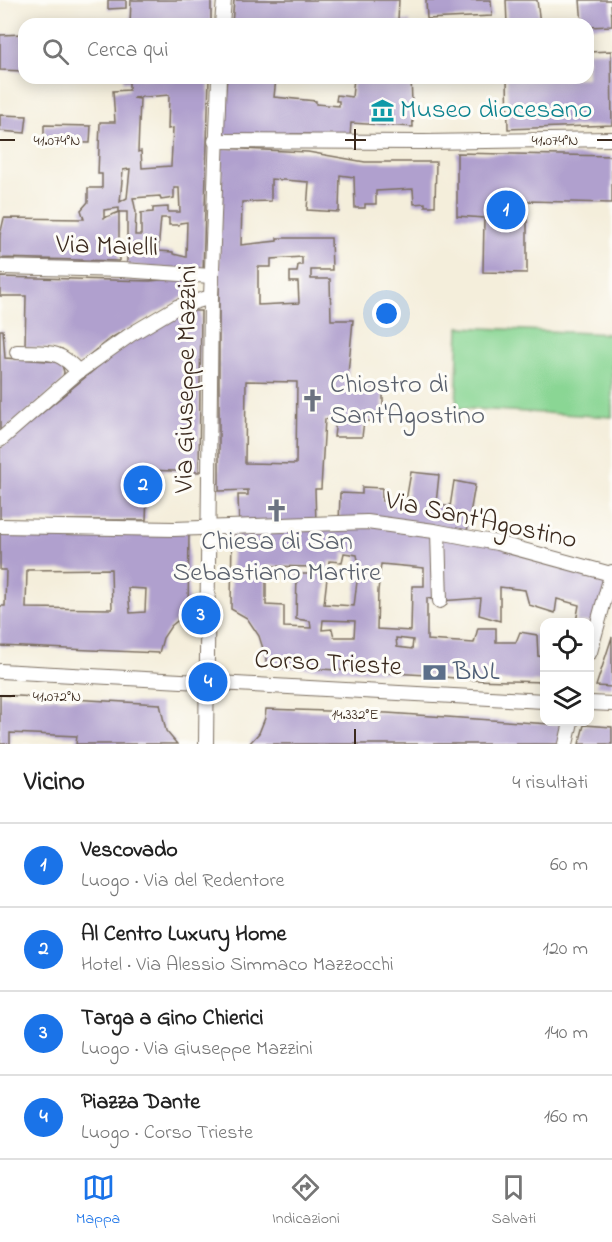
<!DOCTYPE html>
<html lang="it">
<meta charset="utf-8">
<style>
:root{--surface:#fff;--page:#f2f2f2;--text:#222;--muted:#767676;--line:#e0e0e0;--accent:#1a73e8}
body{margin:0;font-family:"Indie Flower",sans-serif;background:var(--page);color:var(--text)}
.controls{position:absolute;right:18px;bottom:18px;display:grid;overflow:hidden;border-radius:12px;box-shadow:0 3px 15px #0003}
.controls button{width:54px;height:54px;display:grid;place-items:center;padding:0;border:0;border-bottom:2px solid var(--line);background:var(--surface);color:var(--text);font:30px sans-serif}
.you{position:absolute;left:387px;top:314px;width:21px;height:21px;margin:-15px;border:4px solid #fff;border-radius:50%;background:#1a73e8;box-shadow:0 0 0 9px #1a73e833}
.badge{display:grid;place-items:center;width:39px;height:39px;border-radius:50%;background:var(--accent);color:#fff;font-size:20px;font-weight:700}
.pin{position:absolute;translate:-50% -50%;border:3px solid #fff;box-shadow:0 2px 6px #0006}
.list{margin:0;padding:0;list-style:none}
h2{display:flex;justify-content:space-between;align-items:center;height:78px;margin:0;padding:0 24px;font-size:26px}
h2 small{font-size:20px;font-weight:400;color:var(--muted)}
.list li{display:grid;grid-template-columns:39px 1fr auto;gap:18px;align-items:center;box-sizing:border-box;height:84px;padding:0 24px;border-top:2px solid var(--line)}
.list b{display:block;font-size:22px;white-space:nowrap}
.list p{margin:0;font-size:20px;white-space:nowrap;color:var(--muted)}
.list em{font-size:20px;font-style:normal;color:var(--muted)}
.icon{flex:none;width:33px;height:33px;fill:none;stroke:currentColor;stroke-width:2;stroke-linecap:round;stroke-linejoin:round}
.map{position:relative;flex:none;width:612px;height:744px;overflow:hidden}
.search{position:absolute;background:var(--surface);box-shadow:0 3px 15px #0003;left:18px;right:18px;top:18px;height:66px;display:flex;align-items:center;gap:15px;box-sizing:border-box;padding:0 21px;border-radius:18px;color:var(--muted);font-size:22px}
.sheet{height:414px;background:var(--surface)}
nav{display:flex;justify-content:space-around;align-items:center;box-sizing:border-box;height:84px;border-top:2px solid var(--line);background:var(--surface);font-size:16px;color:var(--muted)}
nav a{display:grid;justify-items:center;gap:3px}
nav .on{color:var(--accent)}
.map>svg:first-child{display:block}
.green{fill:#8ad694;stroke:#628059;stroke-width:1.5}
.building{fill:#b0a0ce;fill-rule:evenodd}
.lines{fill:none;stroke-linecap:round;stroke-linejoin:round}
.minor-casing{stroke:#7c6f60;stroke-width:16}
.minor{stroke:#fff;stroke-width:14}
.ticks{fill:none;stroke:#3b2a1e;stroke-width:2}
.labels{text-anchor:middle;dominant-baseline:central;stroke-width:6;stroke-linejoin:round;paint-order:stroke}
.culture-label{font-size:27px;fill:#0d838f;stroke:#fdfcf7;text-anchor:start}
.street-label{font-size:27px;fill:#3b2a1e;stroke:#fdfcf7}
.worship-label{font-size:27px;fill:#5b616d;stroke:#fdfcf7;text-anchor:start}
.service-label{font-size:27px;fill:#4e5e75;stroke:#fdfcf7;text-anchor:start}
.ticks-label{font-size:15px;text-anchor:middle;fill:#3b2a1e;stroke:#fdfcf7;stroke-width:6;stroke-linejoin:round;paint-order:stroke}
</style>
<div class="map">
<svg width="612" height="744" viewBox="0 0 612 744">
<rect width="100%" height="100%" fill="#fdfcf7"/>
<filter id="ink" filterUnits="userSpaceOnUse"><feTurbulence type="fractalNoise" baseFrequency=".0167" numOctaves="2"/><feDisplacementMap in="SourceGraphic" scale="12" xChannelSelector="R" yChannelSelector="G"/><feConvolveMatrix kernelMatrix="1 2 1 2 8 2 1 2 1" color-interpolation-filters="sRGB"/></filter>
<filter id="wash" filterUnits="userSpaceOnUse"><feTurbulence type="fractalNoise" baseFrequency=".008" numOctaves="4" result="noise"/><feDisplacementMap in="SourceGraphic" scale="24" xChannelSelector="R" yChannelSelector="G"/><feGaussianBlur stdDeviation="1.35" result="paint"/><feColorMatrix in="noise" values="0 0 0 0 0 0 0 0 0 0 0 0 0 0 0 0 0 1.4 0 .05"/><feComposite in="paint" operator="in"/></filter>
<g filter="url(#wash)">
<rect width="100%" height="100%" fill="#f4eedb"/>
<polygon class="green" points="459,327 612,334 612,417 456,408"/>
<g id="blocks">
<g class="building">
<polygon points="108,0 126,0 126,8 108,9"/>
<polygon points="131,0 211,0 211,24 130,24"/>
<polygon points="234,0 399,0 398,21 410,21 410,24 232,24"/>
<polygon points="426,0 491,0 492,16 427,19"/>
<polygon points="506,0 537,0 540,24 507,24"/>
<polygon points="580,0 611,0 612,26 588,27 588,24 582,24"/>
<polygon points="24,34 24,71 0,70 0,35"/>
<polygon points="611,51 612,125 508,129 507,78 525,78 525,80 588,78 588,52"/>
<path d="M123 78H209L203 272 127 265V212H119V208L104 210V218L119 212V261L0 258V235L4 218 84 219 81 210 88 202V188H102V174H98L100 122H115L113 91 129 90V82H123ZM169 95 168 129 173 128 171 166 142 168 141 151 138 152 140 99 133 98ZM130 169 127 198 120 202 123 170ZM174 188H179L180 212H168V207L153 208V212L141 213V235H135L136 212 133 198 160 196 161 200 174 198ZM161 218H169V225H179L180 223 187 222 186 257 173 254V252L158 251Z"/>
<polygon points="227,78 276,78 274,97 316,101 316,104 339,106 339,101 336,101 337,95 352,97 354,78 411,78 413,127 351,123 350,138 310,139 310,134 291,134 291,138 221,135"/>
<polygon points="0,115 27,116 25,133 0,131"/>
<polygon points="44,125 91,126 90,143 44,142"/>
<path d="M222 148 308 152 365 162H436L435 206H425V203L414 204 413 189 376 191V204H365V208H355L354 177 340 175 339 212 307 210 309 182 271 179V201L242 202 241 245 277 241V238H331L332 270H311V279H330L331 320H353L347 385 383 387V422L364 421 362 437H334L336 420 325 419 321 489H315L316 525 339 524 340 493 362 494V487L382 488V501H406L411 472 439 475 436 504 450 507 454 481 475 485 466 537 611 574 590 650V622H576L579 605 557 599 555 613 529 605 525 590 500 587V621L479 615 481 598 440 601 427 598V640L474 643 478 628H496V642H516L520 632 537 635 538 656 544 657V682L472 680 427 675 266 666V658L259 636 247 618 231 609 232 529 239 526 238 495H248V490L219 491V246ZM302 257V265H298L297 272H290V282H298L299 303 258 305V267H271V259ZM246 381 297 382 296 464 245 463ZM344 553 357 555 359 565 354 606 324 604 329 561 342 562ZM381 564 424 568V586H412L411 631 377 629 378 591ZM266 566 314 567 312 574H297L296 619 310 621 311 628 284 627V606L266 605ZM323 620 355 621 354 637H334L332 629 322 630ZM396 638 413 640 412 649 397 647Z"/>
<polygon points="457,153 612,156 612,203 527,201 527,273 483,272 484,218 457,216"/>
<polygon points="0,277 150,281 192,277 194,291 109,339 78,364 62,349 25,347 26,296 0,296"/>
<polygon points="181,311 201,311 199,472 148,470 146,520 0,520 0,448 111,356 151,328"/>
<polygon points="0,330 3,330 5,358 61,362 64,372 62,383 0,434"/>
<path d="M189 531 188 616 181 618 171 626 163 638 159 653 0 646V606H5L6 570H0V532ZM111 569 112 609 26 608 27 570ZM128 588 146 589 145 612 130 613Z"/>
<polygon points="612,637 612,687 596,686"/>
<polygon points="0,695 160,704 166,731 177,744 76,744 77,736 10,733 10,744 0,744"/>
<polygon points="266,709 387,713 565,725 560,744 249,744 259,733 265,718"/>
<polygon points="584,725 612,727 612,744 579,744"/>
</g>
</g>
</g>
<g filter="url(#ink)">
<use href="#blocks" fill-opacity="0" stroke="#7c6f60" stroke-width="1.5"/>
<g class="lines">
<defs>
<g id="minor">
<polyline points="222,24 224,0"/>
<polyline points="215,141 424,142 612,139"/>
<polyline points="0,267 122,270 211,276"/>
<path d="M17 352C46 353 59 348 78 372"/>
<polyline points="0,440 78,372 130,335 177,307 211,297"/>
<polyline points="0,526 174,529 367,522 434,531 497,543 611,574"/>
<polyline points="438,532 440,601"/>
<polyline points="590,652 612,572"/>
<polyline points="0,671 544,701"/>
<polyline points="590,703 612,704"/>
<polyline points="206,744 211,297 219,78"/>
<polyline points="566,744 571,722"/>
</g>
</defs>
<use href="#minor" class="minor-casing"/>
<use href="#minor" class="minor"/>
</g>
</g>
<path class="ticks" d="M355 129V150M0 140H15M345 140H366M597 140H612M0 696H15M355 729V744"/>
<defs>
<symbol id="museum-bare" viewBox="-9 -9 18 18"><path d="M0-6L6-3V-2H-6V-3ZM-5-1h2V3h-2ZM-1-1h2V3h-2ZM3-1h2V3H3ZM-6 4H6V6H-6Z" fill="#0f9aa8" stroke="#fdfcf7" stroke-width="2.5" paint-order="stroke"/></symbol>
<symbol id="church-bare" viewBox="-9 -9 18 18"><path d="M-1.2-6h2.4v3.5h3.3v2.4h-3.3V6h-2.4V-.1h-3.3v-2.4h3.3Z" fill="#6b7280" stroke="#fdfcf7" stroke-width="2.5" paint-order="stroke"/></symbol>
<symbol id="bank-bare" viewBox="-9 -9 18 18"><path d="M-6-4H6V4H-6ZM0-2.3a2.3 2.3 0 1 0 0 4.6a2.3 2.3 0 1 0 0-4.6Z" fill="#5c6f8a" stroke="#fdfcf7" stroke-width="2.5" paint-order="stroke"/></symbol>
</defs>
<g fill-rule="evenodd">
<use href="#museum-bare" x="366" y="94" width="33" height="33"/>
<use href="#church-bare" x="296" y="384" width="33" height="33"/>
<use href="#church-bare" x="260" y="494" width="33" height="33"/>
<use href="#bank-bare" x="418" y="656" width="33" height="33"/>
</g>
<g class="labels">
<g class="culture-label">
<text x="400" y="110">Museo diocesano</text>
</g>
<g class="street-label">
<text transform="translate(107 247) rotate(2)">Via Maielli</text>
<text transform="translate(187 379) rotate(-89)">Via Giuseppe Mazzini</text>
<text transform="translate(481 521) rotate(12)">Via Sant'Agostino</text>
<text transform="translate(328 664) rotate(3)">Corso Trieste</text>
</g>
<g class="worship-label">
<text x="330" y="385">Chiostro di<tspan x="330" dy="31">Sant'Agostino</tspan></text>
<text x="277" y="542" text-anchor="middle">Chiesa di San<tspan x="277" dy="31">Sebastiano Martire</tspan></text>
</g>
<g class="service-label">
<text x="453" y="672">BNL</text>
</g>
</g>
<g class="ticks-label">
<text x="57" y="145">41.074°N</text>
<text x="555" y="145">41.074°N</text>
<text x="57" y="701">41.072°N</text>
<text x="355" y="719">14.332°E</text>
</g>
</svg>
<div class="controls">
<button><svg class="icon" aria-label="locate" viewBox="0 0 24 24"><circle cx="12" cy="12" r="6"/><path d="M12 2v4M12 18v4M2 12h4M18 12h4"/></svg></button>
<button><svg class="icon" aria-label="layers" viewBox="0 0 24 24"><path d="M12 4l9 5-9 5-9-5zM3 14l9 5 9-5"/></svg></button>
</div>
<div class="you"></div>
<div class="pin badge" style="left:506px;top:210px">1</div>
<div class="pin badge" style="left:143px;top:485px">2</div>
<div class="pin badge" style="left:201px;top:615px">3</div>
<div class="pin badge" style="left:208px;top:682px">4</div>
<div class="search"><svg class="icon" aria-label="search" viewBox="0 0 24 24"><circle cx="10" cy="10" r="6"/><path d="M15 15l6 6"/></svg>Cerca qui</div>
</div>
<section class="sheet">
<h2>Vicino<small>4 risultati</small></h2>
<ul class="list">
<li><span class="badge">1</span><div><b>Vescovado</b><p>Luogo · Via del Redentore</p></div><em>60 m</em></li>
<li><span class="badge">2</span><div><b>Al Centro Luxury Home</b><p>Hotel · Via Alessio Simmaco Mazzocchi</p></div><em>120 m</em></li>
<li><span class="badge">3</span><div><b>Targa a Gino Chierici</b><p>Luogo · Via Giuseppe Mazzini</p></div><em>140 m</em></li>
<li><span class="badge">4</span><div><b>Piazza Dante</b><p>Luogo · Corso Trieste</p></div><em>160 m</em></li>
</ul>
</section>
<nav>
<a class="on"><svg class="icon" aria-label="map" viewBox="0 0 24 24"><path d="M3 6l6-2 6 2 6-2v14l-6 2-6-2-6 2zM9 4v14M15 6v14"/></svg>Mappa</a>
<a><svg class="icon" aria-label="directions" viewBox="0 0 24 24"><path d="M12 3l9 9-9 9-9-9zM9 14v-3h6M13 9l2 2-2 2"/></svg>Indicazioni</a>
<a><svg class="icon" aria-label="saved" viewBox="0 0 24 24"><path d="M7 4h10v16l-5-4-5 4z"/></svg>Salvati</a>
</nav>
